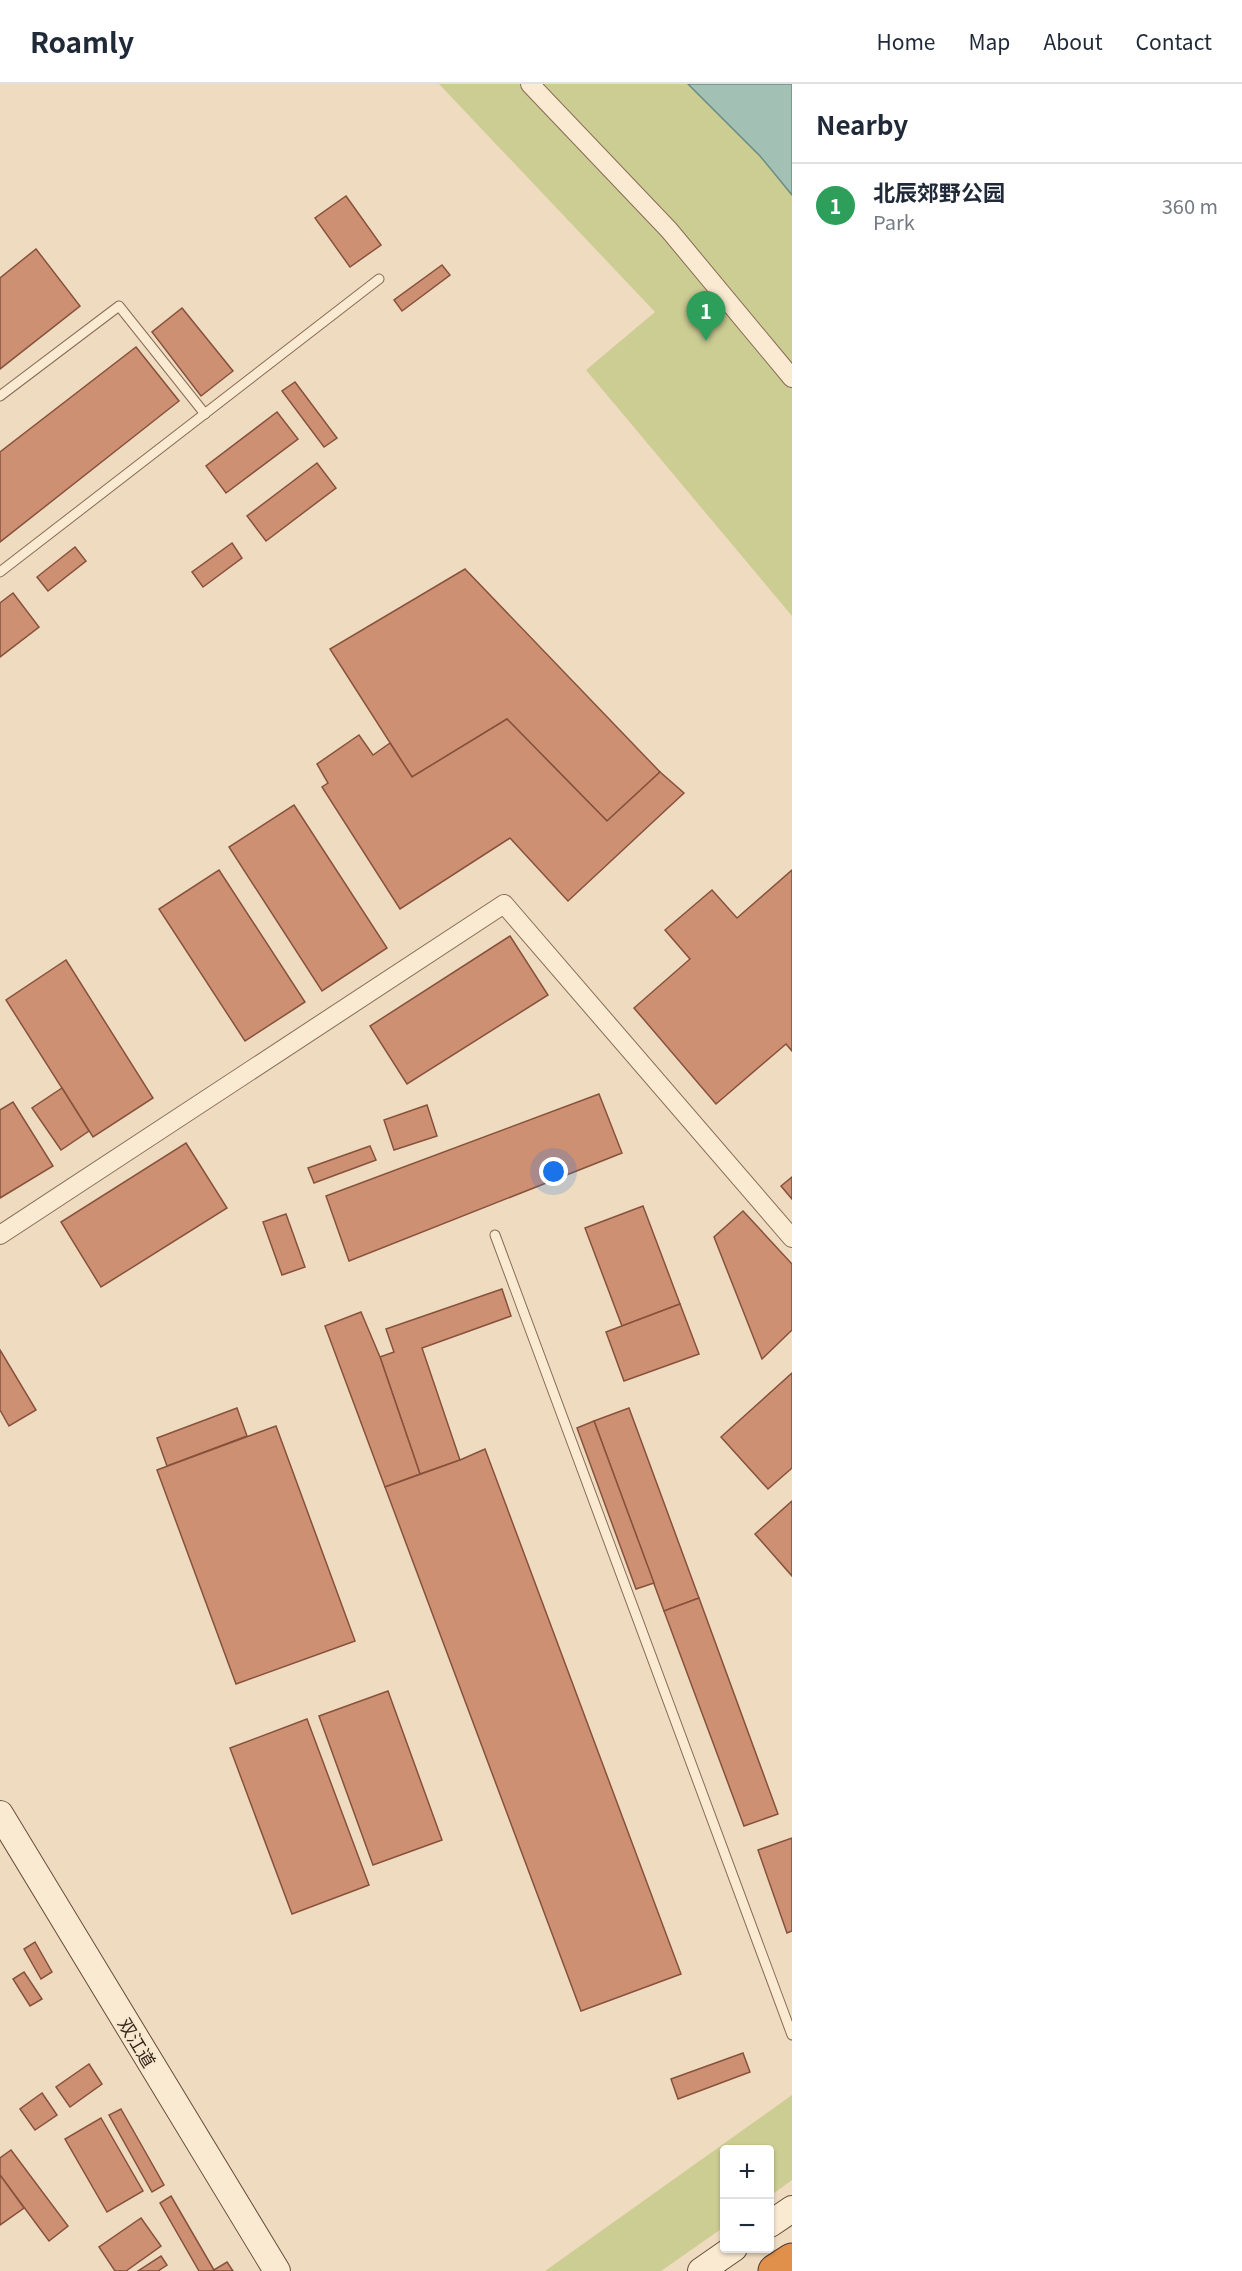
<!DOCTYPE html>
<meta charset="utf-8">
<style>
:root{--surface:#fff;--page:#f2f2f3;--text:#1f2937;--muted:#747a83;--line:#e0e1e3;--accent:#2563eb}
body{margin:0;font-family:Georgia,"Noto Sans SC",serif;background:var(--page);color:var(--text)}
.controls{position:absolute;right:18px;bottom:18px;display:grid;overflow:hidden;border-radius:6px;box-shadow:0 2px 4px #0004}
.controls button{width:54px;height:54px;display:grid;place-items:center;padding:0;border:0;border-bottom:2px solid var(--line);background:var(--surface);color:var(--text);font:30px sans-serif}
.you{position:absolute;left:554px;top:1088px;width:21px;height:21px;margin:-15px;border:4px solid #fff;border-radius:50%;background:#1a73e8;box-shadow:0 0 0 9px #1a73e833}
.badge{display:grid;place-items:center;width:39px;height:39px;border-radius:50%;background:var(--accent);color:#fff;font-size:20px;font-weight:700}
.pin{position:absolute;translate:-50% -50px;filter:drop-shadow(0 2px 3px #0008)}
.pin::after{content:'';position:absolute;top:32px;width:21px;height:18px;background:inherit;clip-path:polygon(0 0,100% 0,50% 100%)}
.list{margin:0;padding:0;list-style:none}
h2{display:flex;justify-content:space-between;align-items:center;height:78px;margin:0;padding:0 24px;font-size:26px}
h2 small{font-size:20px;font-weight:400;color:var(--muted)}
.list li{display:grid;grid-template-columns:39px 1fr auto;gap:18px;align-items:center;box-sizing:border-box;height:84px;padding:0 24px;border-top:2px solid var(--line)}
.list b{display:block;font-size:22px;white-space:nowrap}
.list p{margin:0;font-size:20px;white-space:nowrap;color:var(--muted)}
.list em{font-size:20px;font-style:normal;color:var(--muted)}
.map{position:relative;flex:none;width:792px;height:2187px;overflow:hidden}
header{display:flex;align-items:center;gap:36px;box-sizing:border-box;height:84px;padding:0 30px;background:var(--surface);border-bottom:2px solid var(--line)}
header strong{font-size:28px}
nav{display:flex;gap:33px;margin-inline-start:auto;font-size:21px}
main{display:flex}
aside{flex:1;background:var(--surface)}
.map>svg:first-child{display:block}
.green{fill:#cccd93}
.water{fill:#a2c0b4;stroke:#698e81;stroke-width:1.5}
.building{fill:#ce9073;stroke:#87523c;stroke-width:1.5}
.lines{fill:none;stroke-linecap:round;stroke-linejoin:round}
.lane-casing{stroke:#886c57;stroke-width:11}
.street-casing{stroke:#886c57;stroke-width:20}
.secondary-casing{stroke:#694d3a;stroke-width:28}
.highway-casing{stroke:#553b2c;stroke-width:35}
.lane{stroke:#faead2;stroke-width:9}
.street{stroke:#faead2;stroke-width:18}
.secondary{stroke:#faead2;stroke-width:26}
.highway{stroke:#e1904c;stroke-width:33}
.labels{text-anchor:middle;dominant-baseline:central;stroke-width:4.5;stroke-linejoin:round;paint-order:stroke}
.street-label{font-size:18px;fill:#37261c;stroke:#f6e7ce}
</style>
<header>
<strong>Roamly</strong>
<nav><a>Home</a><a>Map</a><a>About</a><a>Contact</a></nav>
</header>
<main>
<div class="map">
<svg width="792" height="2187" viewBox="0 0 792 2187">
<rect width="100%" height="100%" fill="#efdbbf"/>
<g class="green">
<polygon points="439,0 792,0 792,532 586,286 655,228"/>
<polygon points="792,2011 792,2096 770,2112 770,2066 724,2066 724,2143 661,2187 545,2187"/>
</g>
<polygon class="water" points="688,0 792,0 792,111 760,72"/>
<g class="building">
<polygon points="346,112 381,161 350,183 315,134"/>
<polygon points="36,165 80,222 0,285 0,194"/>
<polygon points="442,181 450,191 402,227 394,216"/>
<polygon points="182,224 233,287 201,312 152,248"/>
<polygon points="136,263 179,317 0,458 0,368"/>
<polygon points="295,298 337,354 324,363 282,307"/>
<polygon points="277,328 298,355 226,409 206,382"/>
<polygon points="317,379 336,404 266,457 247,432"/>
<polygon points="232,459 242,474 203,503 192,488"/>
<polygon points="75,463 86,477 48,507 37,493"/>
<polygon points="465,485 660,688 607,737 507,635 412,693 330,565"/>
<polygon points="13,509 39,543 0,573 0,519"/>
<polygon points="507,635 607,737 660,688 684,709 568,817 510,754 400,825 322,703 328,699 317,680 359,651 373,671 390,659 412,693"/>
<polygon points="294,721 387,864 322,907 229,763"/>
<polygon points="219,786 305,918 245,957 159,825"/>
<polygon points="792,786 792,967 786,960 716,1020 634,924 690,875 665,846 712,806 737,834"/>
<polygon points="510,852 548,911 407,1000 370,942"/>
<polygon points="66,876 153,1014 93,1053 6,916"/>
<polygon points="62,1004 89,1047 61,1066 32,1024"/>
<polygon points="599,1010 622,1069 349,1177 326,1112"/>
<polygon points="13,1018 53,1082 0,1114 0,1026"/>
<polygon points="427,1021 437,1052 394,1066 384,1036"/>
<polygon points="186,1059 227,1124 101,1203 61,1138"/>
<polygon points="370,1062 376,1076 314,1099 308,1084"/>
<polygon points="792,1093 792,1115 781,1102"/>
<polygon points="643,1122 680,1220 622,1242 585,1144"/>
<polygon points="743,1127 792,1180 792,1246 762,1275 714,1153"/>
<polygon points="286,1130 305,1183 282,1191 263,1138"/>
<polygon points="502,1205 511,1232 422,1264 460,1376 420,1390 380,1273 394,1268 386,1245"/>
<polygon points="680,1220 699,1270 624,1297 606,1248"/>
<polygon points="361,1228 380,1273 420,1390 385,1403 325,1242"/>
<polygon points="0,1266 36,1326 9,1342 0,1326"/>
<polygon points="792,1289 792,1384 768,1405 721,1353"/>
<polygon points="237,1324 247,1352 167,1382 157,1354"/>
<polygon points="629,1324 699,1514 664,1527 594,1337"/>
<polygon points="594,1337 654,1499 636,1505 577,1344"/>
<polygon points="276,1342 355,1557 236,1600 157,1386"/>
<polygon points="485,1365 681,1890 581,1927 385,1403 460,1376"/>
<polygon points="792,1417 792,1492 755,1450"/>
<polygon points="699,1514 778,1730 744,1742 664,1527"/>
<polygon points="388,1607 442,1756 373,1781 319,1632"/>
<polygon points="307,1635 369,1801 292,1830 230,1664"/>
<polygon points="792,1754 792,1847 787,1849 758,1766"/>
<polygon points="35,1858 52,1888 41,1895 24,1865"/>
<polygon points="24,1888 42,1915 30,1922 13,1895"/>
<polygon points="743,1969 750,1988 678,2015 671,1995"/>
<polygon points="89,1980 102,2000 70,2023 56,2003"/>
<polygon points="42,2009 57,2031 35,2046 20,2025"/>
<polygon points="121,2025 164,2101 152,2108 109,2031"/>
<polygon points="101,2034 143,2107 107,2128 65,2055"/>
<polygon points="11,2066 68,2142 49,2157 0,2091 0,2074"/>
<polygon points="0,2091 24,2124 0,2141"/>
<polygon points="171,2112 214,2186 212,2187 199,2187 160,2119"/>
<polygon points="141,2134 161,2162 126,2187 115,2187 99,2163"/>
<polygon points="161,2172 167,2181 158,2187 138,2187"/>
<polygon points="227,2178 233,2187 212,2187 214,2186"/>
</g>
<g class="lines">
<defs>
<g id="lane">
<polyline points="0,312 119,222 205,330"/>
<polyline points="0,488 379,195"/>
<polyline points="495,1151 792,1951"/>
</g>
<g id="street">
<polyline points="530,0 669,146 792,294"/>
<polyline points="0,1151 504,820 792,1154"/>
</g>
<g id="secondary">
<polyline points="0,1730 277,2187"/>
<polyline points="770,2140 792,2125"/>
<polyline points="701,2187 734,2164"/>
</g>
<polyline id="highway" points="775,2187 792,2176"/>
</defs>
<use href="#lane" class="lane-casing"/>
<use href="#street" class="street-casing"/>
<use href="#secondary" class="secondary-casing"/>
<use href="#highway" class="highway-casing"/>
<use href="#lane" class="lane"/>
<use href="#street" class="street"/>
<use href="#secondary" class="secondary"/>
<use href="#highway" class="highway"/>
</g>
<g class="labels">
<g class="street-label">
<text transform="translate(138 1958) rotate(59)">双江道</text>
</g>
</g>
</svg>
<div class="controls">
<button>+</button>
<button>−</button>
</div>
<div class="you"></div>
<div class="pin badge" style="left:706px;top:257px;background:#2e9e5b">1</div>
</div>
<aside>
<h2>Nearby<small></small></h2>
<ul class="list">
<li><span class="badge" style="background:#2e9e5b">1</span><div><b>北辰郊野公园</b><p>Park</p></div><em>360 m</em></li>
</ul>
</aside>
</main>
